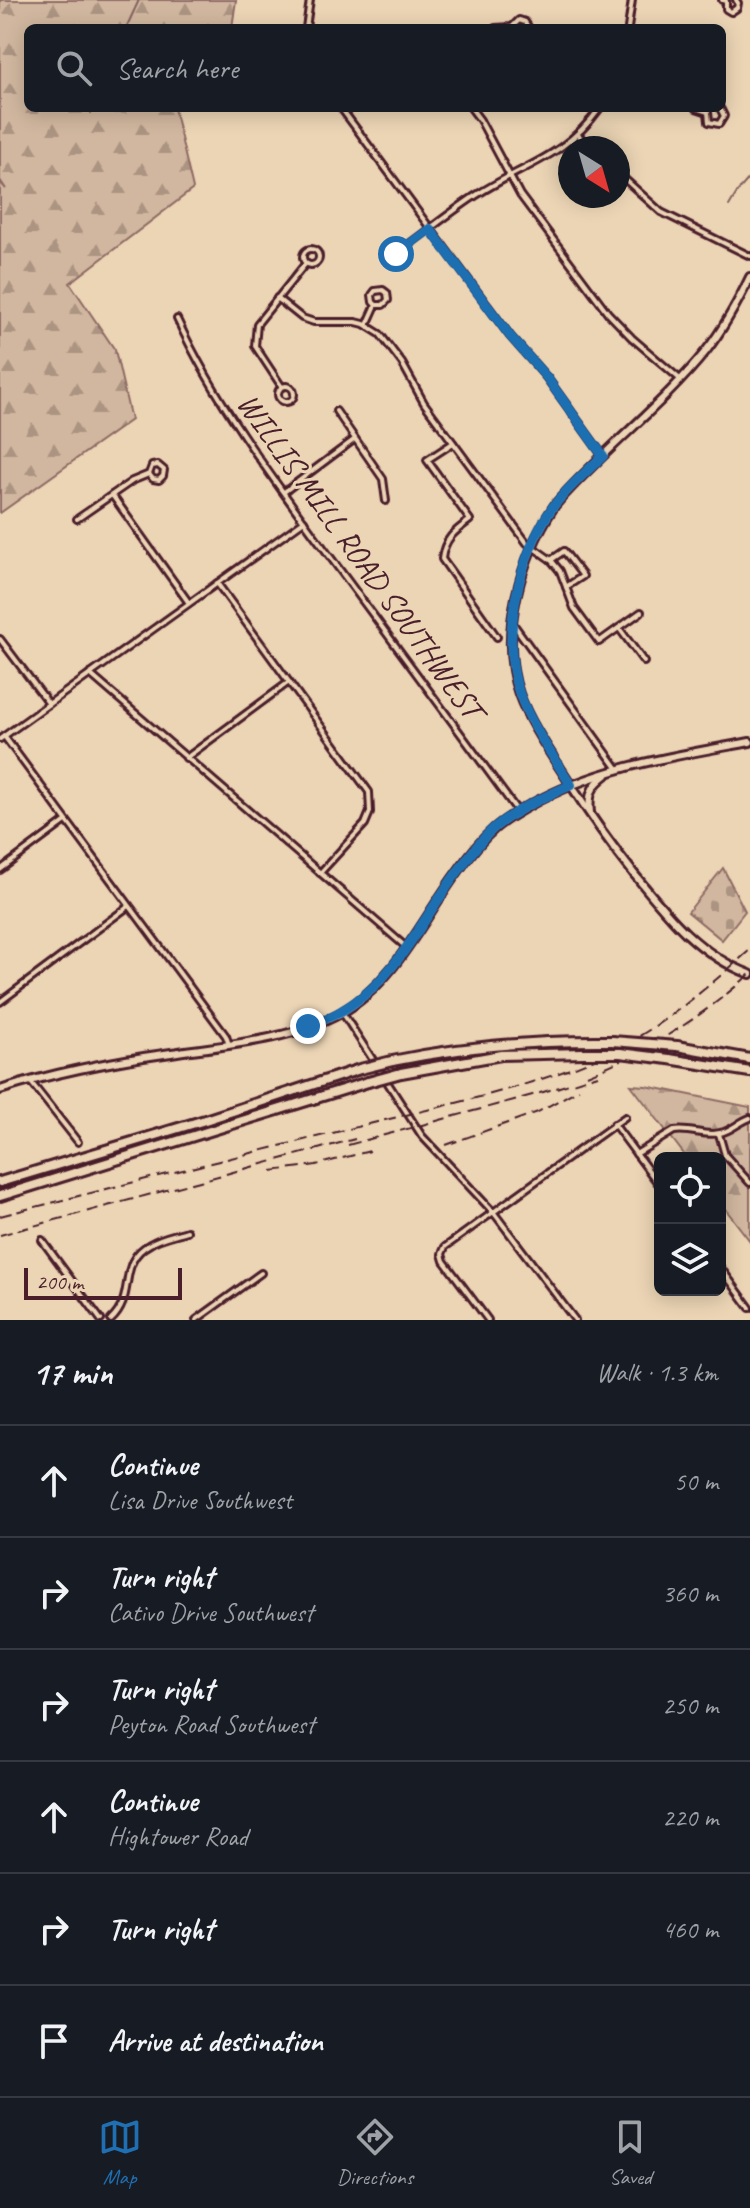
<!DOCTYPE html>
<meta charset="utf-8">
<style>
:root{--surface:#171b24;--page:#20242c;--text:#f1f3f6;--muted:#9ea1a6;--line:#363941;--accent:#1f6fb2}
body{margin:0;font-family:Caveat,sans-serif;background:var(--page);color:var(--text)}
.controls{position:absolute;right:24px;bottom:24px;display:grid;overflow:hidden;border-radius:12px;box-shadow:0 4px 20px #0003}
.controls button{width:72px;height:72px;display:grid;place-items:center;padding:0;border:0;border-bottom:2px solid var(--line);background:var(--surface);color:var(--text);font:40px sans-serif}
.compass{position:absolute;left:558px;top:136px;width:72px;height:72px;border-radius:50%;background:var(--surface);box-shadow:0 4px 20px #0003;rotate:143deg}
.scale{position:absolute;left:24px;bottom:20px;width:158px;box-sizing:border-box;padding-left:8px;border:4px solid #4a1f2b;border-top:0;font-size:22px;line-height:28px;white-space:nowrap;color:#4a1f2b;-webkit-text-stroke:6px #ecd5b5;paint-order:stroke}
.stop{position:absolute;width:24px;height:24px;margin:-18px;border:6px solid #1f6fb2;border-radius:50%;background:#fff}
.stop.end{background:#1f6fb2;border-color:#fff;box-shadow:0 2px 8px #0008}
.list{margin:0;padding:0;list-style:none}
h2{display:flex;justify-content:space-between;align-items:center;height:104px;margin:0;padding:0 32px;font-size:34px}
h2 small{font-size:26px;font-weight:400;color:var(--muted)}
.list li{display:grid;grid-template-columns:52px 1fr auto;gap:24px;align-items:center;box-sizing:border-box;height:112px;padding:0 32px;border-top:2px solid var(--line)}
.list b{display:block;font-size:30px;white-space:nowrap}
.list p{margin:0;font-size:26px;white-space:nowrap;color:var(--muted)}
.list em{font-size:26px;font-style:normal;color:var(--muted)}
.icon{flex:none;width:44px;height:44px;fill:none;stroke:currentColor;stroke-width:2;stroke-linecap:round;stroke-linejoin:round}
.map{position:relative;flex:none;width:750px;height:1320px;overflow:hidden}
.search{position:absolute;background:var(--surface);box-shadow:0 4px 20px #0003;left:24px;right:24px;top:24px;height:88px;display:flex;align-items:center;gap:20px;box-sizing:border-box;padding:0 28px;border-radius:12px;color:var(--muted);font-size:30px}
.sheet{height:776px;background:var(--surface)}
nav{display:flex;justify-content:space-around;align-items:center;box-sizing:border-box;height:112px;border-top:2px solid var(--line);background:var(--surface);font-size:22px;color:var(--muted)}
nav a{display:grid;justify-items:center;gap:4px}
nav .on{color:var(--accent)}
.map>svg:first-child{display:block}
.forest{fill:url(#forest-firs);stroke:#8e6b65;stroke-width:2}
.cemetery{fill:url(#cemetery-stones);stroke:#8e6b65;stroke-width:2}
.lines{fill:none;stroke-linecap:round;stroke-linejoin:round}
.stream{stroke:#85625f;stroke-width:2}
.minor-casing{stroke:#4a1f2b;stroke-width:10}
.tertiary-casing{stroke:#4a1f2b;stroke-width:12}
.secondary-casing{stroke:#4a1f2b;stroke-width:12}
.motorway-casing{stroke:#4a1f2b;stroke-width:14}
.minor{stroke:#ecd5b5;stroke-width:4}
.tertiary{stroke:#ecd5b5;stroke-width:6}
.secondary{stroke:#ecd5b5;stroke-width:6}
.motorway{stroke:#ecd5b5;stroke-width:8}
.rail{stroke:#4a1f2b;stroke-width:2;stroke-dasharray:12 6;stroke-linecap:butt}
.motorway-bridge-casing{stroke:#4a1f2b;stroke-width:14;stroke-linecap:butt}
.motorway-bridge{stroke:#ecd5b5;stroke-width:8}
.route{stroke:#1f6fb2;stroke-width:10}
.labels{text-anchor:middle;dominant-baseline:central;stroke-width:6;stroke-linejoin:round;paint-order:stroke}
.street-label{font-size:32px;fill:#4a1f2b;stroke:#ecd5b5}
</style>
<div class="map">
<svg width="750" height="1320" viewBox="0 0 750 1320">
<defs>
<pattern id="forest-firs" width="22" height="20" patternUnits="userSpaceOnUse" patternTransform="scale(2)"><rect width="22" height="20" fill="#d1b79f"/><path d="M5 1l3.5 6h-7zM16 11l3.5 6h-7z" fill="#ac9482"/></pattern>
<pattern id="cemetery-stones" width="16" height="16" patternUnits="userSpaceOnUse" patternTransform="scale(2)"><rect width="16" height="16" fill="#d1b79f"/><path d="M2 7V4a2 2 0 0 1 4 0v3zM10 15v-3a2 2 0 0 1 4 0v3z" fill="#ac9482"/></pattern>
</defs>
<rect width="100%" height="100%" fill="#ecd5b5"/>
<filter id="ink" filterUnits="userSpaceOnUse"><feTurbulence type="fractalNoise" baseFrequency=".0125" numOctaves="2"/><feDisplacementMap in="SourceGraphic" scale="16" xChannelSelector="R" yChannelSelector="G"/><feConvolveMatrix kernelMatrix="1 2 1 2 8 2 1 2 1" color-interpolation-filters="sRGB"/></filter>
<g filter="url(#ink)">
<g class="forest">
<polygon points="0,0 236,0 232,28 28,28 28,108 174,108 193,189 70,283 115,350 131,420 0,513 0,182 6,189 0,180"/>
<polygon points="631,1085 646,1086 750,1107 750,1241 720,1202 720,1158 687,1158"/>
</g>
<polygon class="cemetery" points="723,868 745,911 722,940 688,912"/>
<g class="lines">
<g class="stream">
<polyline points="126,28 139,0"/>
<polyline points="91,113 94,108"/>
<polyline points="729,206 738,191 750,177"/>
</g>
<defs>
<g id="minor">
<polyline points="722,0 726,1 726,9 731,12 737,8 738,3 736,0"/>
<polyline points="306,28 310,0"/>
<polyline points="495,28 512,27 519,20 525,22 529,28"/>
<polyline points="628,28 632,0"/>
<polyline points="341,108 510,336 547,378 603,456"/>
<polyline points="471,108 480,120 520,195 608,313 632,338 681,380"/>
<polyline points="696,108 708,112"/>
<polyline points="708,112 709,122 719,124 724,116 720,108"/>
<polyline points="578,135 592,148"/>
<polyline points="618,173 661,212 750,256"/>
<circle cx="311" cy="257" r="8"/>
<path d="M396 254C422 235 448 214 475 196 524 164 563 159 600 108"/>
<polyline points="277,298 302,318 314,322 356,322 364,324 380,334 402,363 424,403 527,543 551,560 560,571 574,608 599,642 641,612"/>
<path d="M177 319C217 405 275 482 331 558 394 643 456 727 518 812"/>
<polyline points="367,325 376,305 373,302 372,295 375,291 383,290 387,293 388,300 383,305 376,305"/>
<circle cx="286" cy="394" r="8"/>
<polyline points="282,387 255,346 257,324 306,263"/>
<polyline points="336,411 383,479 386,501"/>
<path d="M453 443 427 460 470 520C455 531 444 539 442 559L497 637"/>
<polyline points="284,492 355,439"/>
<polyline points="112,495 189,603"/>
<polyline points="77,519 132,481 149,474 152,466 158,465 164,470 163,476 159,480 153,479 149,474"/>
<polyline points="551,560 564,551 583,576 566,587"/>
<polyline points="217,583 369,792 370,812 365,824 320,873"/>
<polyline points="514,625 618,769"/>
<polyline points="619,628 644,662"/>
<polyline points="0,639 49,704"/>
<polyline points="90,674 406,947"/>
<polyline points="4,736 226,1036 229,1045"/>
<polyline points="0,739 304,521"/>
<polyline points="186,758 289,682"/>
<polyline points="0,870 66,821"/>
<polyline points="0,1002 129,906"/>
<polyline points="342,1012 422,1136 494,1213 575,1320"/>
<polyline points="30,1081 78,1142"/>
<polyline points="614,1124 660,1186"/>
<polyline points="719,1134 725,1155 750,1183"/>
<path d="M636 1154 674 1131C690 1128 705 1137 720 1133 731 1131 739 1122 750 1118"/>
<polyline points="42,1240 101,1320"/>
<polyline points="720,1267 750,1308"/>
<path d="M111 1320C137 1296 116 1262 150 1244 161 1237 175 1235 187 1231"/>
<polyline points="196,1320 261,1273"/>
<polyline points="488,1320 444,1261 442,1254 445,1247 625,1117"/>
</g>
<path id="tertiary" d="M571 785C553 756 531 727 519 694 498 634 521 556 555 505 602 451 661 407 706 351 724 328 738 302 750 277"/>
<g id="secondary">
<path d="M571 785C591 817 612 846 635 875 668 916 699 955 750 974"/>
<path d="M590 813C588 795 591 786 606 775"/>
<path d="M0 1090C56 1072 113 1061 171 1053 226 1045 292 1040 341 1013 394 983 421 922 456 874 467 858 480 841 495 828 505 819 518 812 530 805 598 767 674 756 750 742"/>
</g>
<g id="motorway">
<polyline points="677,1046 750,1059"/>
<polyline points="669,1059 750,1072"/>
<path d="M392 1061C465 1046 538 1040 612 1041"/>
<polyline points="401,1073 501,1055 584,1053"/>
<polyline points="0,1182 205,1120 360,1069"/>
<polyline points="0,1196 368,1082"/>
</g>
</defs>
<use href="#minor" class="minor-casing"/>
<use href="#tertiary" class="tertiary-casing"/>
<use href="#secondary" class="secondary-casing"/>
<use href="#motorway" class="motorway-casing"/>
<use href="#minor" class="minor"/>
<use href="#tertiary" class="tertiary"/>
<use href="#secondary" class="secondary"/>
<use href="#motorway" class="motorway"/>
<g class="rail">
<path d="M587 1075C649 1050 700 1019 750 974"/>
<polyline points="348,1145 540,1093 598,1075"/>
<polyline points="446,1145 538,1112 579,1089"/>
<polyline points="272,1171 316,1165 370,1151"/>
<path d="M0 1216C121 1185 243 1155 365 1125 448 1104 536 1088 614 1050 664 1025 708 987 750 950"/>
<polyline points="0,1235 355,1139"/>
</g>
<defs>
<g id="motorway-bridge">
<polyline points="612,1041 677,1046"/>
<polyline points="584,1053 620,1053 669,1059"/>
<polyline points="360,1069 392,1061"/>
<polyline points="368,1082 401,1073"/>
</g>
</defs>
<use href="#motorway-bridge" class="motorway-bridge-casing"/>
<use href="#motorway-bridge" class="motorway-bridge"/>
</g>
</g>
<g class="lines" filter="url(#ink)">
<path class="route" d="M308 1026C390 998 411 934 459 870 470 855 481 839 495 827 517 809 545 797 571 785 553 756 532 727 520 695 499 639 519 556 552 508 566 489 586 472 603 456L547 378 510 336 430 229 396 254"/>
</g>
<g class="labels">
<g class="street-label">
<text transform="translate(360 556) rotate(54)">WILLIS MILL ROAD SOUTHWEST</text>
</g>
</g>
</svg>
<div class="controls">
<button><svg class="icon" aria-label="locate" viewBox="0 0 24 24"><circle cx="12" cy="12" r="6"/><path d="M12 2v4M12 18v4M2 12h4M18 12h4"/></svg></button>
<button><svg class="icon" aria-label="layers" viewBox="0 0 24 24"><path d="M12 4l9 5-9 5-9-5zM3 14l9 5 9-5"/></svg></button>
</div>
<svg class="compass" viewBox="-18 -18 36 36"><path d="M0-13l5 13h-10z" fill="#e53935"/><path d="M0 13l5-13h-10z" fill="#9ea1a6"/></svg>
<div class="scale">200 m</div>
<div class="stop" style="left:396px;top:254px"></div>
<div class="stop end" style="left:308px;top:1026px"></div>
<div class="search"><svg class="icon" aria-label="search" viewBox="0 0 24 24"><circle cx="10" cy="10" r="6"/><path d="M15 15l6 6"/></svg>Search here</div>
</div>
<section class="sheet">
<h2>17 min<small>Walk · 1.3 km</small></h2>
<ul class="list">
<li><svg class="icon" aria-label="ahead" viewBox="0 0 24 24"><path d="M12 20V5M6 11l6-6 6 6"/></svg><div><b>Continue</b><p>Lisa Drive Southwest</p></div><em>50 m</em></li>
<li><svg class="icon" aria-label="right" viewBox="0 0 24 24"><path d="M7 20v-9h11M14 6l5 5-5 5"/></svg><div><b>Turn right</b><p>Cativo Drive Southwest</p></div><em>360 m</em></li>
<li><svg class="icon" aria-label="right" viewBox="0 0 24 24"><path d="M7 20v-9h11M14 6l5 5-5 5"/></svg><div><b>Turn right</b><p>Peyton Road Southwest</p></div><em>250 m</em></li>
<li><svg class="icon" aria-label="ahead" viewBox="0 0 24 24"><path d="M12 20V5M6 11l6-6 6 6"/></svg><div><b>Continue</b><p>Hightower Road</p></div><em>220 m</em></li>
<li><svg class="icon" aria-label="right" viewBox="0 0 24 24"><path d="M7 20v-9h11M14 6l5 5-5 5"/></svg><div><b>Turn right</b></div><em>460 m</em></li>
<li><svg class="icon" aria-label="arrive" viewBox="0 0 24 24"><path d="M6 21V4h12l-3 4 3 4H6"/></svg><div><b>Arrive at destination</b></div></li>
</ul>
</section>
<nav>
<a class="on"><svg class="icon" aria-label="map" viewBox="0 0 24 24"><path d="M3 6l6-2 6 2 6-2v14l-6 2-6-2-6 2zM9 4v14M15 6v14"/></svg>Map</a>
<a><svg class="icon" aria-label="directions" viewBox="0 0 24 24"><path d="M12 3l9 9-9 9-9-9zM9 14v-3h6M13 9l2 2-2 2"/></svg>Directions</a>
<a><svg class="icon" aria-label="saved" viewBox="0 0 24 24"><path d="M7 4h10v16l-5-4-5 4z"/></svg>Saved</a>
</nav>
